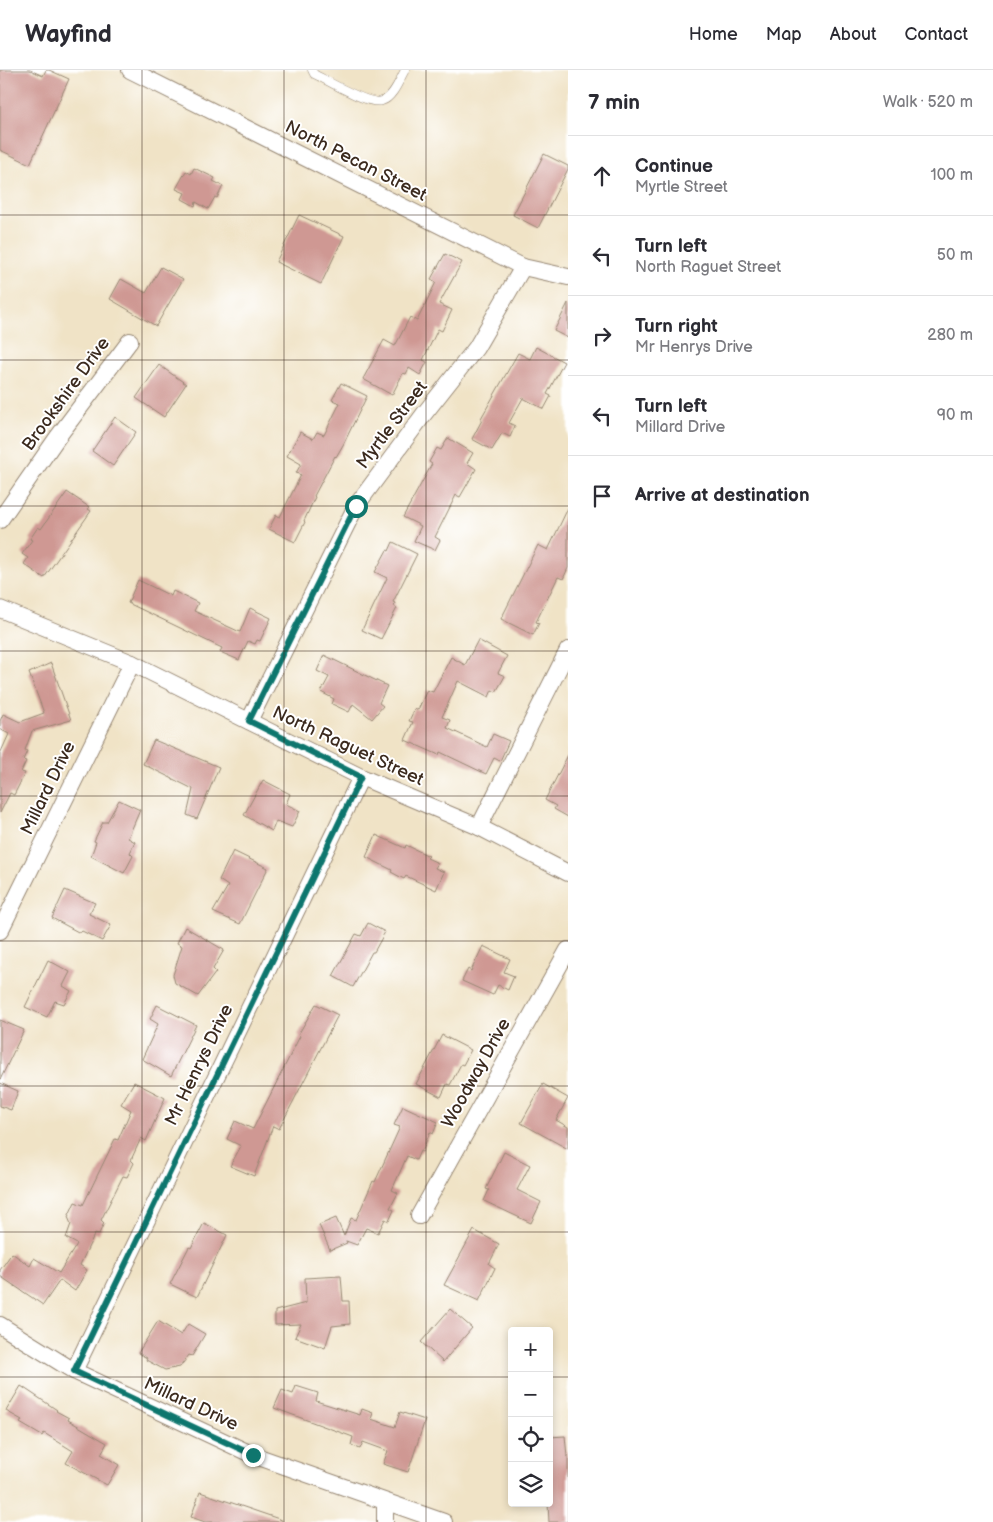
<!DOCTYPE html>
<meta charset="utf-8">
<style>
:root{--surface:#fff;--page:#f2f2f3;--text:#2b2b33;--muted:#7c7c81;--line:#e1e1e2}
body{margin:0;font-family:"Balsamiq Sans",sans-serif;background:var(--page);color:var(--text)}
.controls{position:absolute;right:15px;bottom:15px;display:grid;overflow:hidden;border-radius:5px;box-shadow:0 2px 8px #0003}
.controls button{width:45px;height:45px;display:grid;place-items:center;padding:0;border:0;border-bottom:1px solid var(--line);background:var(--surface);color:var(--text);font:25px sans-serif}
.stop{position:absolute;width:15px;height:15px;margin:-11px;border:4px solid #0f766e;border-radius:50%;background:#fff}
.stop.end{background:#0f766e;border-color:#fff;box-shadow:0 1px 5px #0008}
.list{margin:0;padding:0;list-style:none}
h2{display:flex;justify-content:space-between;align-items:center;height:65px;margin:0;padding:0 20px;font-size:21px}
h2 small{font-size:16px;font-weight:400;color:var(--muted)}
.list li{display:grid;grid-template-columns:32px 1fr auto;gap:15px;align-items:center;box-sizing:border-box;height:80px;padding:0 20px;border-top:1px solid var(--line)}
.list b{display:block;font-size:19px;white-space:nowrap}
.list p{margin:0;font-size:16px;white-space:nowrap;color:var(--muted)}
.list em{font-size:16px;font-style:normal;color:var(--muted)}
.icon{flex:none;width:28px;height:28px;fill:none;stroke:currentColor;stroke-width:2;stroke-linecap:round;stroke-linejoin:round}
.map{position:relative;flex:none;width:568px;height:1452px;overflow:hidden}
header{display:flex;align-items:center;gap:30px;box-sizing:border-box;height:70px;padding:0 25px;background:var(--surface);border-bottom:1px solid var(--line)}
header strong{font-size:24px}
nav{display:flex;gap:28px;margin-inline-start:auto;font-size:18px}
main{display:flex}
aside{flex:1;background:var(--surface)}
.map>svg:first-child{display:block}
.building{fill:#cf9893}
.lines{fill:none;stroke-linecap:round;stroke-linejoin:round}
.service-casing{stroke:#968672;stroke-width:9}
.minor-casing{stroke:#968672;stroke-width:18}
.service{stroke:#fff;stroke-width:8}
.minor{stroke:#fff;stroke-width:16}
.route{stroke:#0f766e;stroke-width:6}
.grid{fill:none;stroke:#3b2a1e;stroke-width:1;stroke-opacity:0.55}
.labels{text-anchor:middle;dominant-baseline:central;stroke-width:4;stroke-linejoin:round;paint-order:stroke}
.street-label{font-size:18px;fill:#3b2a1e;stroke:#fff}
</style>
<header>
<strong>Wayfind</strong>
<nav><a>Home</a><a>Map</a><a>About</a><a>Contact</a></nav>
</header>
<main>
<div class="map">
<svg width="568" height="1452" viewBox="0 0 568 1452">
<rect width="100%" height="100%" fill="#fff"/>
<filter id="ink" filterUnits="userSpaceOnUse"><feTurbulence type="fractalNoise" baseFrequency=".02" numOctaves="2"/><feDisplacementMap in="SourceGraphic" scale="10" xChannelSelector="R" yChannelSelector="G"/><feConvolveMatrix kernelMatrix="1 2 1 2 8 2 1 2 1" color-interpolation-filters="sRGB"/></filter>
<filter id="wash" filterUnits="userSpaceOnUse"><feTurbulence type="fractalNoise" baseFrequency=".0096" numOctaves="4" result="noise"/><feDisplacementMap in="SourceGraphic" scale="20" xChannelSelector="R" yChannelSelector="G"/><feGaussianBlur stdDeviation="1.12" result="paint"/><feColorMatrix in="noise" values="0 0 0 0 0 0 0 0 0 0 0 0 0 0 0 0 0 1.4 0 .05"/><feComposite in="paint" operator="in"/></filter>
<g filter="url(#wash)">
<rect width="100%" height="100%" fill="#f0e3c6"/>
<g id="blocks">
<g class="building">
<polygon points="0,0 30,0 43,6 46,0 49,0 69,9 30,94 0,80"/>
<polygon points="544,84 568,96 568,99 538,158 513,145"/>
<polygon points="194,98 215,108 213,111 223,116 217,128 215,127 208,139 196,132 195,136 182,129 185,123 176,119 186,101 191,104"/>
<polygon points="299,145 344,166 321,214 276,192"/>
<polygon points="445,184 462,192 439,234 452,240 442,261 438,259 423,290 427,292 420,305 409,298 406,304 403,303 392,325 363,309 384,270 395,276 410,247 417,251 436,212 431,209"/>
<polygon points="161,197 183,209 156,256 110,229 121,209 146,223"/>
<polygon points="568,233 568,268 554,261"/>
<polygon points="536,277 564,292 547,324 551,326 544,339 523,328 509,353 515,356 510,367 502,363 492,380 472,369 482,350 480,350 518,283 530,289"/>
<polygon points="159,295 186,314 164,347 136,328"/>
<polygon points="341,313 367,326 343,375 336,387 335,386 314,426 315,427 304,451 305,452 295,472 269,459 276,445 280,447 301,405 296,403 301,394 287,386 300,362 313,369 317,362 324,365 340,333 332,330"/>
<polygon points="115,347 136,362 113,396 92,381"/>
<polygon points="448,368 473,383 467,393 476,399 460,427 456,425 435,467 440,470 435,480 414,471 421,456 403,447 432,394 429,392 437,378 441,380"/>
<polygon points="67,422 89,437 88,439 91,441 44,508 24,494 28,488 22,484 32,470 30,469 38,457 41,459"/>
<polygon points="568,438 568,498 563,509 558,507 536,552 539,553 533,565 501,549 538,475 548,480"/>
<polygon points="393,472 417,484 393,532 395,533 394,536 397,538 381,569 362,560 387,508 375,502 387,480 389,481"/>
<polygon points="138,510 171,526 173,521 198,533 194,541 240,562 250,538 271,548 260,571 257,570 255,574 248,571 239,590 220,582 222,578 128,533"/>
<polygon points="478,570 507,586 498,603 505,606 496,622 492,620 489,627 458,611 442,647 450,650 447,658 487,677 493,664 509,671 500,691 494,688 486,704 440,682 439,685 405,670 413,652 409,651 415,638 418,640 427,620 433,622 451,587 465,595"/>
<polygon points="324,585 387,616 379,633 383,636 372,649 353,634 349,642 332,634 334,629 321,622 329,607 317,601"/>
<polygon points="51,593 71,650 32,661 25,680 27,681 23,690 26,691 21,702 25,703 14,725 10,723 0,743 0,684 9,664 0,659 0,651 3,644 20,652 44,643 29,603"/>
<polygon points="154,670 219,697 197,749 187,745 193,719 143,694"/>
<polygon points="568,685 568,747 554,739 556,736 545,730"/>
<polygon points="263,710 290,724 286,734 300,741 292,757 276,751 272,761 244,745"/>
<polygon points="119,730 140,740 128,768 135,772 130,783 133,786 124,803 91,786 96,772 94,771 103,752 107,752"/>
<polygon points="376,765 405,778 406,775 429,786 427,788 438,793 435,798 444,802 436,820 406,806 404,809 391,802 392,800 366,787"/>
<polygon points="233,781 268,798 240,854 213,842 228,816 219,810"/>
<polygon points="65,820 95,833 89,844 111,855 102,871 82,861 80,863 52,848"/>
<polygon points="368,853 385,862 374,882 372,882 353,917 333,906 356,864 361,866"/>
<polygon points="185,857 224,880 213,899 216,902 198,926 175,913 173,905 182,876 177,873"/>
<polygon points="483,876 510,889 504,902 514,906 508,920 498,915 493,925 462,911 468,899 471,901"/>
<polygon points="48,890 70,902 63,916 71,921 64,934 55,931 47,947 25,937"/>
<polygon points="316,934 338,945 279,1059 273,1056 254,1106 230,1096 241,1076 227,1069 235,1051 253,1059 300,966 298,965"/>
<polygon points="157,935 196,955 171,1006 142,989 158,954 150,949"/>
<polygon points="0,950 24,960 0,1010"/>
<polygon points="442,965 471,980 463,995 461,994 450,1015 447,1014 441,1027 416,1014"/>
<polygon points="134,1012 165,1028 146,1071 141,1068 131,1090 134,1093 127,1107 123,1106 101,1150 104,1153 99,1164 95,1163 80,1195 87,1200 75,1221 60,1210 43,1235 0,1206 0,1200 12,1183 30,1196 34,1188 59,1203 77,1174 66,1168 71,1154 68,1147 75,1132 83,1135 115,1069 118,1070 131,1040 121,1034"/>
<polygon points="0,1013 18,1021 11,1040 0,1036"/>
<polygon points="543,1014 568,1028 556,1050 568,1057 568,1079 521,1053"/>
<polygon points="403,1036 438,1052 433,1064 430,1062 422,1082 420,1081 416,1090 407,1086 392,1120 398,1123 390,1138 394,1140 389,1151 385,1149 378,1163 366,1158 357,1175 346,1171 347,1173 330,1180 319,1155 336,1148 344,1166 351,1148 356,1150 373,1111 375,1112 400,1057 394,1055"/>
<polygon points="504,1082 530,1095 517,1120 541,1132 531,1153 484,1131 489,1120 486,1119"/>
<polygon points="204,1153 227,1165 197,1227 170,1214 189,1177 191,1178"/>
<polygon points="474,1160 499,1174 489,1194 495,1198 479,1231 444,1215"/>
<polygon points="341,1206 343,1231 349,1231 350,1254 332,1256 325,1278 295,1267 301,1254 275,1255 275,1241 306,1233 305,1208"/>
<polygon points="450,1239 472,1258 443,1292 421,1272"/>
<polygon points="158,1251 181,1265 188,1254 205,1264 192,1286 189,1285 180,1297 165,1300 146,1290 147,1288 138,1283"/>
<polygon points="21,1316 57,1340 56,1341 69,1348 68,1350 107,1373 101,1384 119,1395 107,1415 66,1393 73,1381 44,1363 42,1366 20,1353 22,1350 6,1341"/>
<polygon points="296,1316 318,1323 316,1331 360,1345 362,1339 373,1343 371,1349 395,1357 400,1342 425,1350 408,1402 383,1394 388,1381 363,1372 360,1379 351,1375 353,1367 274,1338 282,1320 293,1324"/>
<polygon points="565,1366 567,1386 568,1386 568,1452 549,1452 548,1433 549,1433 549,1367"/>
<polygon points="200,1422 282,1450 281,1452 205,1452 191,1447"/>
</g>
</g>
</g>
<g filter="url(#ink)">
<use href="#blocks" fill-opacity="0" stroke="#968672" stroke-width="1"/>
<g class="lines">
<defs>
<path id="service" d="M312 0 314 4C328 11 370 36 382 31 393 28 400 9 405 0"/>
<g id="minor">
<polyline points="130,0 523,197 568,207"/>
<polyline points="0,450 57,368 130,271"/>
<polyline points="0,539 132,593 361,707 479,757 568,803"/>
<polyline points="249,651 356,436 424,344 476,278 523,197"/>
<polyline points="479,757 568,580"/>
<polyline points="0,861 132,593"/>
<polyline points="419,1146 568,880"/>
<polyline points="0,1255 74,1301 253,1385 444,1452"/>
<polyline points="74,1301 361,707"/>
<polyline points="385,1452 385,1433"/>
</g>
</defs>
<use href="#service" class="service-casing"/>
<use href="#minor" class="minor-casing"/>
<use href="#service" class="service"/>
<use href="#minor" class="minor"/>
</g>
</g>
<g class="lines" filter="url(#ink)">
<polyline class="route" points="253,1385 74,1301 361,707 249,651 356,436"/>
</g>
<path class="grid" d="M142 0V1452M284 0V1452M426 0V1452M0 145H568M0 290H568M0 436H568M0 581H568M0 726H568M0 871H568M0 1016H568M0 1162H568M0 1307H512M549 1307H568"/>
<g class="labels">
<g class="street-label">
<text transform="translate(356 91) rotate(27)">North Pecan Street</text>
<text transform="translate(66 324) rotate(-54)">Brookshire Drive</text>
<text transform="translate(392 355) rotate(-53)">Myrtle Street</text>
<text transform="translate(348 676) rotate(25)">North Raguet Street</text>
<text transform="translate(48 718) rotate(-64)">Millard Drive</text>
<text transform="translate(199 995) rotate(-64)">Mr Henrys Drive</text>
<text transform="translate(476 1003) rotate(-61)">Woodway Drive</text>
<text transform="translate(191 1334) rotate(25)">Millard Drive</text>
</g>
</g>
</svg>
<div class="controls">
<button>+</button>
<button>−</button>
<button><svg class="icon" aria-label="locate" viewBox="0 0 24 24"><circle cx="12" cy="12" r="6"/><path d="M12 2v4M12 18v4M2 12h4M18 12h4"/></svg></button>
<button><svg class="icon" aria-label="layers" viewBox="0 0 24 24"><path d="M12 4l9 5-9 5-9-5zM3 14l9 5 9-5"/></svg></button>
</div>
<div class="stop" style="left:356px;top:436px"></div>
<div class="stop end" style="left:253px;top:1385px"></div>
</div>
<aside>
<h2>7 min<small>Walk · 520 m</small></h2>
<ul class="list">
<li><svg class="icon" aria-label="ahead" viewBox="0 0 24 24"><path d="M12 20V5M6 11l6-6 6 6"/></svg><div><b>Continue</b><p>Myrtle Street</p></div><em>100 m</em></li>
<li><svg class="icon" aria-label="left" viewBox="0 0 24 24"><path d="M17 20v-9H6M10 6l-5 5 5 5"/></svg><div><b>Turn left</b><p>North Raguet Street</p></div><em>50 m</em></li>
<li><svg class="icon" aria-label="right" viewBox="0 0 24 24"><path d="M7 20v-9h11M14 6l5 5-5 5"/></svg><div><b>Turn right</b><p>Mr Henrys Drive</p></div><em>280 m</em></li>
<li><svg class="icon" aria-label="left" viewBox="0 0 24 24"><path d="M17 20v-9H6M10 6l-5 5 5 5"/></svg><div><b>Turn left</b><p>Millard Drive</p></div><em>90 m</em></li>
<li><svg class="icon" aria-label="arrive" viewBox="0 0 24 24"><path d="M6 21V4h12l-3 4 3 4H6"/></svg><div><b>Arrive at destination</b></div></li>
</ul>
</aside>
</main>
